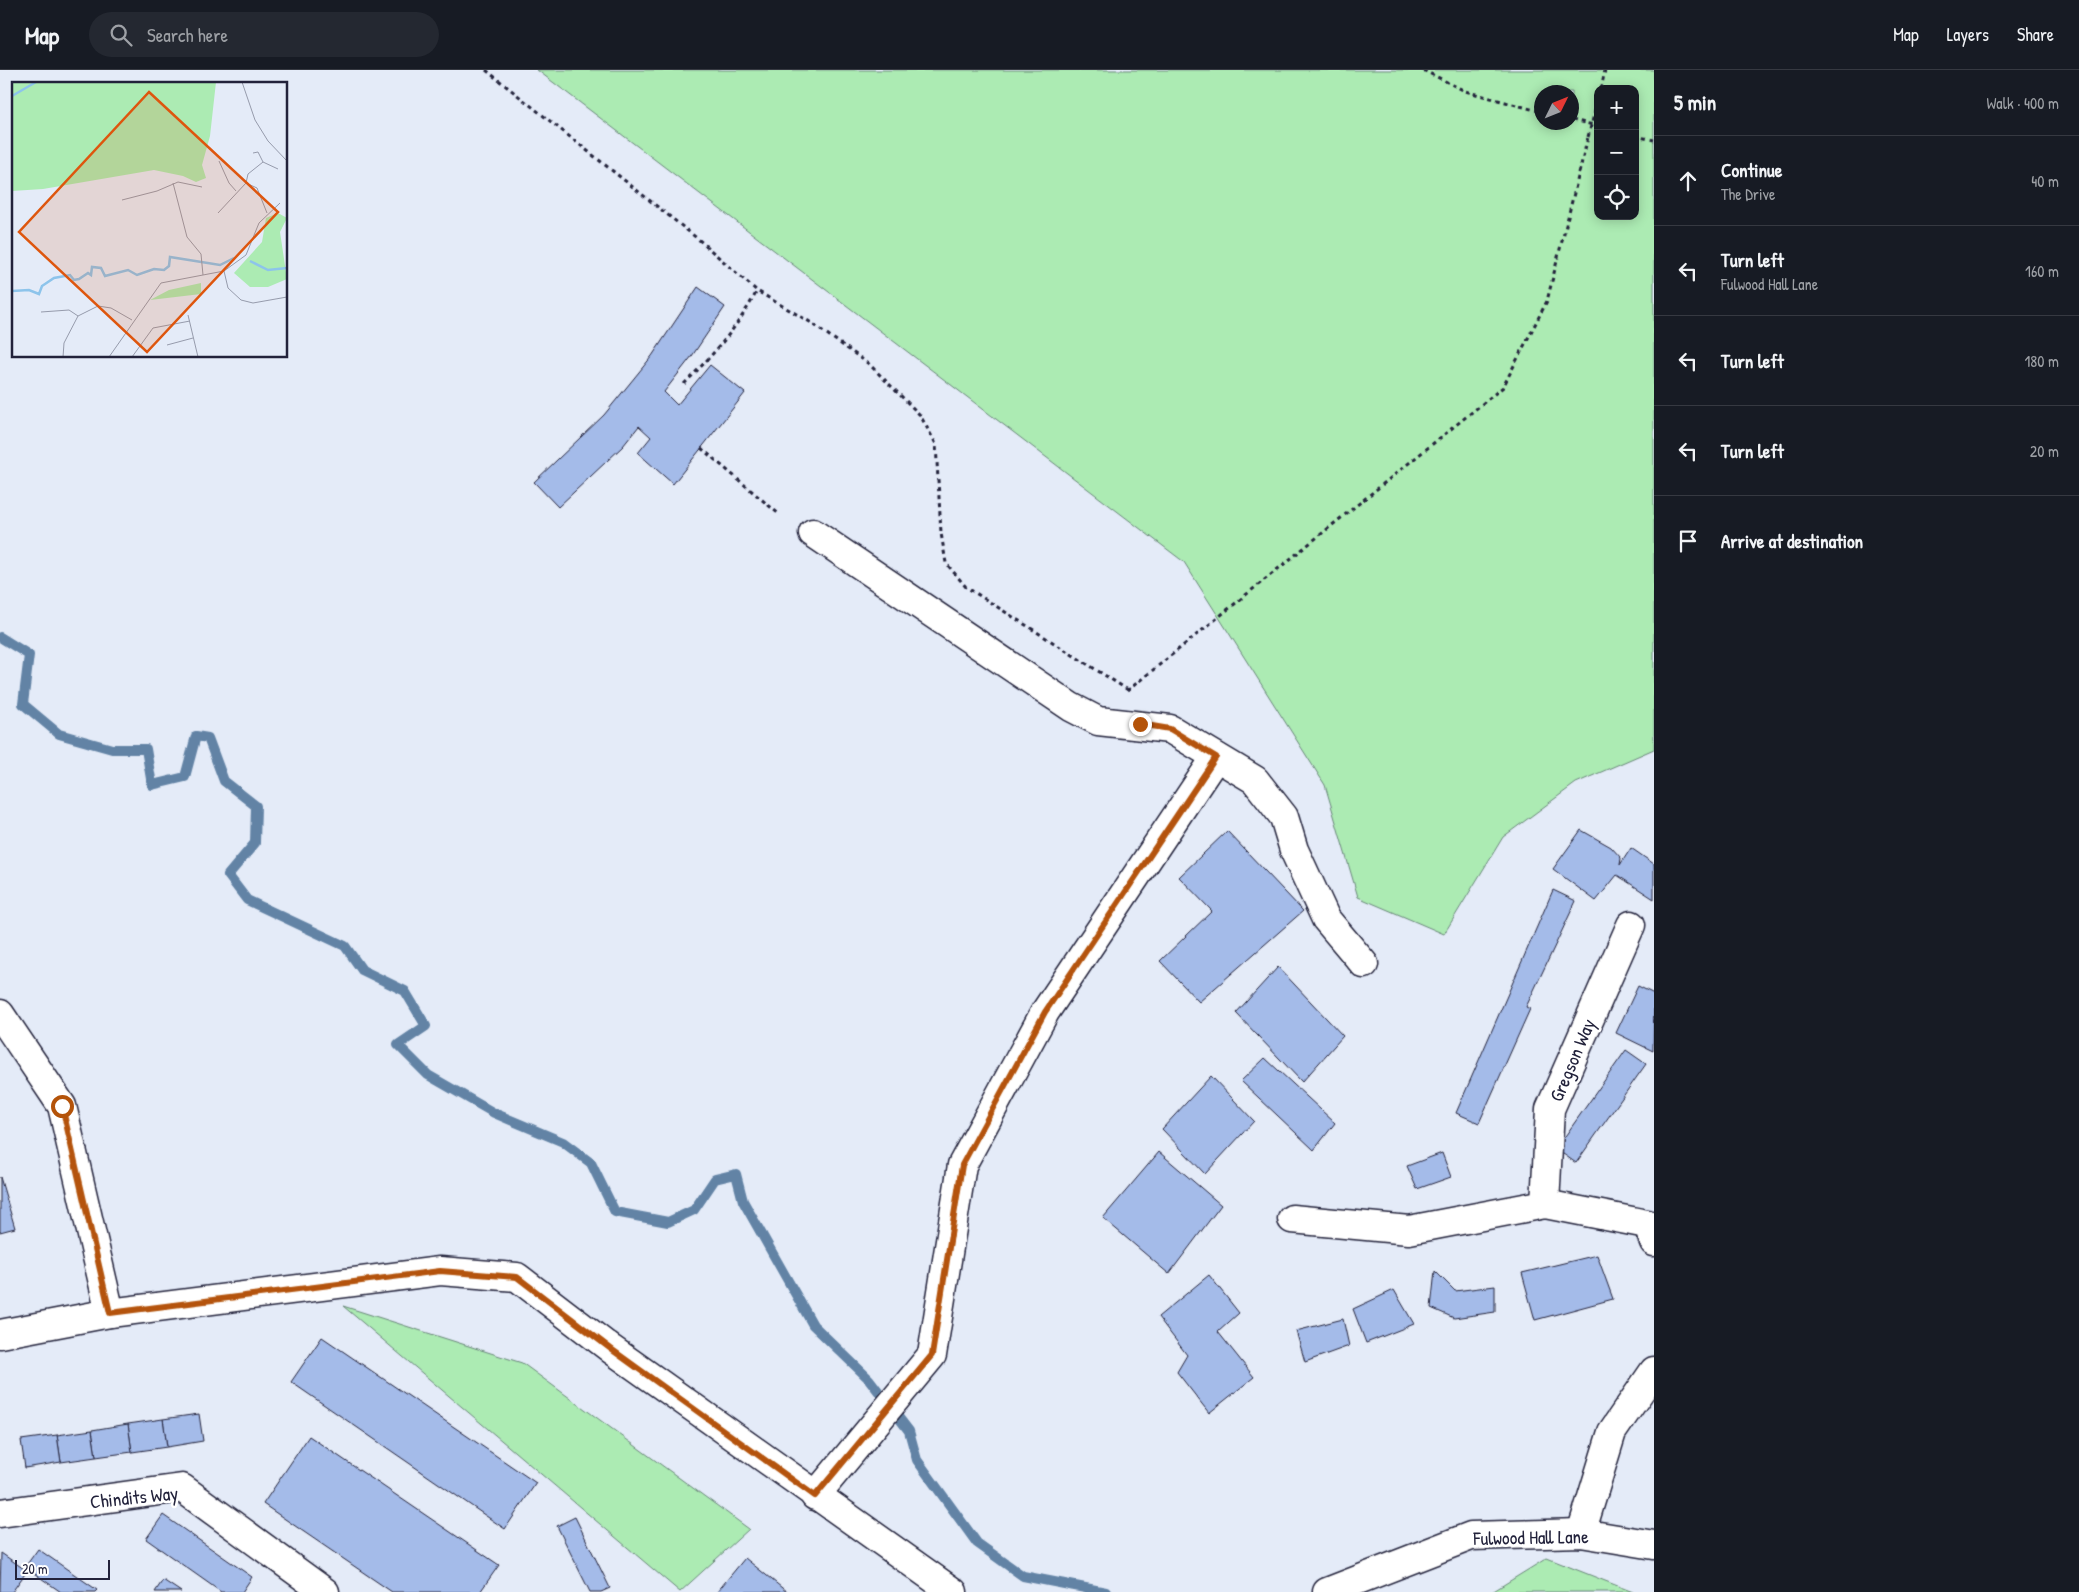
<!DOCTYPE html>
<meta charset="utf-8">
<style>
:root{--surface:#171b24;--page:#242831;--text:#f1f3f6;--muted:#9ea1a6;--line:#363941}
body{margin:0;font-family:"Patrick Hand",sans-serif;background:var(--page);color:var(--text)}
.controls{position:absolute;right:15px;top:15px;display:grid;overflow:hidden;border-radius:10px;box-shadow:0 2px 12px #0003}
.controls button{width:45px;height:45px;display:grid;place-items:center;padding:0;border:0;border-bottom:1px solid var(--line);background:var(--surface);color:var(--text);font:25px sans-serif}
.compass{position:absolute;left:1534px;top:15px;width:45px;height:45px;border-radius:50%;background:var(--surface);box-shadow:0 2px 12px #0003;rotate:47deg}
.scale{position:absolute;left:15px;bottom:12px;width:95px;box-sizing:border-box;padding-left:5px;border:2px solid #22223b;border-top:0;font-size:14px;line-height:18px;white-space:nowrap;color:#22223b;-webkit-text-stroke:4px #fff;paint-order:stroke}
.stop{position:absolute;width:15px;height:15px;margin:-11px;border:4px solid #b45309;border-radius:50%;background:#fff}
.stop.end{background:#b45309;border-color:#fff;box-shadow:0 1px 5px #0008}
.list{margin:0;padding:0;list-style:none}
h2{display:flex;justify-content:space-between;align-items:center;height:65px;margin:0;padding:0 20px;font-size:21px}
h2 small{font-size:16px;font-weight:400;color:var(--muted)}
.list li{display:grid;grid-template-columns:32px 1fr auto;gap:15px;align-items:center;box-sizing:border-box;height:90px;padding:0 20px;border-top:1px solid var(--line)}
.list b{display:block;font-size:19px;white-space:nowrap}
.list p{margin:0;font-size:16px;white-space:nowrap;color:var(--muted)}
.list em{font-size:16px;font-style:normal;color:var(--muted)}
.icon{flex:none;width:28px;height:28px;fill:none;stroke:currentColor;stroke-width:2;stroke-linecap:round;stroke-linejoin:round}
.map{position:relative;flex:none;width:1654px;height:1522px;overflow:hidden}
header{display:flex;align-items:center;gap:30px;box-sizing:border-box;height:70px;padding:0 25px;background:var(--surface);border-bottom:1px solid var(--line)}
header strong{font-size:24px}
nav{display:flex;gap:28px;margin-inline-start:auto;font-size:18px}
.search{width:350px;height:45px;background:var(--page);display:flex;align-items:center;gap:12px;box-sizing:border-box;padding:0 18px;border-radius:28px;color:var(--muted);font-size:19px}
main{display:flex}
aside{flex:1;background:var(--surface)}
.map>svg:first-child{display:block}
.green{fill:#acebb3;stroke:#678677;fill-rule:evenodd}
.lines{fill:none;stroke-linecap:round;stroke-linejoin:round}
.stream{stroke:#6283a5;stroke-width:10}
.building{fill:#a4bbe9;stroke:#22223b}
.minor-casing{stroke:#22223b;stroke-width:31}
.path{stroke:#22223b;stroke-width:3;stroke-dasharray:4 4;stroke-linecap:butt}
.minor{stroke:#fff;stroke-width:28}
.path-bridge{stroke:#22223b;stroke-width:3;stroke-dasharray:4 4;stroke-linecap:butt}
.route{stroke:#b45309;stroke-width:6}
.labels{text-anchor:middle;dominant-baseline:central;stroke-width:5;stroke-linejoin:round;paint-order:stroke}
.street-label{font-size:19px;fill:#22223b;stroke:#fff}
.inset-river{fill:none;stroke:#8dc4eb;stroke-width:2.5}
.inset-road{fill:none;stroke:#969bac;stroke-width:1}
.view{fill:#de560e;fill-opacity:0.15;stroke:#de560e;stroke-width:2.5}
.inset-edge{fill:none;stroke:#22223b;stroke-width:2.5}
</style>
<header>
<strong>Map</strong>
<div class="search"><svg class="icon" aria-label="search" viewBox="0 0 24 24"><circle cx="10" cy="10" r="6"/><path d="M15 15l6 6"/></svg>Search here</div>
<nav><a>Map</a><a>Layers</a><a>Share</a></nav>
</header>
<main>
<div class="map">
<svg width="1654" height="1522" viewBox="0 0 1654 1522">
<rect width="100%" height="100%" fill="#e4ebf8"/>
<filter id="ink" filterUnits="userSpaceOnUse"><feTurbulence type="fractalNoise" baseFrequency=".02" numOctaves="2"/><feDisplacementMap in="SourceGraphic" scale="10" xChannelSelector="R" yChannelSelector="G"/><feConvolveMatrix kernelMatrix="1 2 1 2 8 2 1 2 1" color-interpolation-filters="sRGB"/></filter>
<g filter="url(#ink)">
<g class="green">
<path d="M537 0H1654V679L1576 713 1503 767 1444 864 1358 827 1325 715 1184 492ZM1598 19H1635V146H1598ZM1542 22H1572V52H1542Z"/>
<polygon points="343,1236 522,1293 749,1459 680,1522"/>
<polygon points="1547,1488 1633,1522 1492,1522"/>
</g>
<g class="lines">
<polyline class="stream" points="0,567 29,585 23,634 59,664 112,679 146,679 152,715 185,707 196,666 208,668 224,711 256,736 255,773 228,805 247,830 345,876 362,900 405,921 426,956 398,975 428,1005 494,1043 563,1072 591,1093 615,1142 668,1152 694,1140 715,1109 736,1104 743,1131 813,1255 869,1309 909,1361 917,1390 977,1473 1023,1506 1106,1522"/>
</g>
<g class="building">
<polygon points="698,217 725,237 692,286 664,322 677,335 710,295 745,323 673,414 638,383 651,367 639,356 623,376 558,437 534,412 604,345 652,286"/>
<polygon points="1581,760 1611,777 1621,788 1620,795 1631,778 1654,794 1654,829 1617,805 1596,831 1553,799"/>
<polygon points="1227,761 1303,841 1199,932 1160,891 1212,841 1179,807"/>
<polygon points="1553,820 1576,831 1526,937 1530,939 1479,1053 1456,1043"/>
<polygon points="1278,897 1343,966 1302,1012 1236,943"/>
<polygon points="1638,916 1654,924 1653,981 1616,963"/>
<polygon points="1626,980 1646,994 1576,1093 1556,1079"/>
<polygon points="1265,988 1335,1053 1314,1080 1241,1011"/>
<polygon points="1211,1006 1254,1051 1205,1104 1162,1059"/>
<polygon points="1159,1082 1221,1135 1169,1204 1103,1148"/>
<polygon points="1442,1083 1451,1107 1417,1119 1407,1096"/>
<polygon points="0,1107 15,1158 0,1162"/>
<polygon points="1597,1185 1613,1229 1535,1250 1522,1203"/>
<polygon points="1435,1201 1455,1221 1495,1216 1495,1242 1454,1248 1431,1238"/>
<polygon points="1209,1205 1239,1243 1218,1262 1254,1307 1209,1343 1177,1302 1187,1285 1158,1247"/>
<polygon points="1394,1220 1414,1254 1366,1273 1353,1239"/>
<polygon points="1343,1249 1349,1276 1305,1292 1296,1261"/>
<polygon points="322,1267 536,1413 505,1459 291,1312"/>
<polygon points="199,1344 203,1371 167,1377 163,1349"/>
<polygon points="163,1349 167,1377 132,1382 128,1354"/>
<polygon points="128,1354 132,1382 96,1387 92,1360"/>
<polygon points="92,1360 96,1387 61,1392 57,1365"/>
<polygon points="57,1365 61,1392 25,1398 21,1370"/>
<polygon points="309,1366 499,1495 480,1522 392,1522 263,1434"/>
<polygon points="163,1445 252,1507 242,1522 221,1522 146,1469"/>
<polygon points="575,1447 610,1518 601,1522 590,1522 557,1456"/>
<polygon points="38,1479 97,1520 95,1522 61,1522 25,1497"/>
<polygon points="1,1483 27,1501 12,1522 0,1522"/>
<polygon points="745,1488 787,1522 717,1522"/>
<polygon points="163,1510 181,1522 155,1522"/>
</g>
<g class="lines">
<defs>
<g id="minor">
<polyline points="813,463 1071,637 1098,651 1170,659 1255,710 1284,747 1294,780 1326,849 1364,894"/>
<polyline points="0,944 62,1036 110,1243"/>
<polyline points="1545,1134 1550,1039 1631,855"/>
<polyline points="1292,1149 1409,1160 1545,1134 1647,1154 1654,1172"/>
<polyline points="0,1264 110,1243 440,1201 517,1207 611,1279 953,1522"/>
<polyline points="815,1426 932,1285 962,1095 1045,942 1216,687"/>
<polyline points="0,1443 182,1418 325,1522"/>
<polyline points="1581,1463 1612,1362 1654,1301"/>
<polyline points="1327,1522 1471,1466 1581,1463 1654,1475"/>
</g>
</defs>
<use href="#minor" class="minor-casing"/>
<g class="path">
<polyline points="486,0 698,169 757,221 810,252 869,294 920,345 936,374 941,463 946,493 966,517 1128,620"/>
<polyline points="1423,0 1465,21 1542,42"/>
<polyline points="1601,19 1605,0"/>
<polyline points="1572,50 1598,56"/>
<polyline points="1635,66 1654,70"/>
<path d="M684 314C712 286 738 257 757 221"/>
<polyline points="701,378 780,445"/>
<polyline points="1127,621 1503,317 1547,231 1588,67"/>
</g>
<use href="#minor" class="minor"/>
<polyline class="path-bridge" points="1588,67 1598,30"/>
</g>
</g>
<g class="lines" filter="url(#ink)">
<polyline class="route" points="62,1036 110,1243 440,1201 517,1207 611,1279 815,1426 932,1285 962,1095 1045,942 1216,687 1170,659 1140,654"/>
</g>
<g class="labels">
<g class="street-label">
<text transform="translate(1572 990) rotate(-67)">Gregson Way</text>
<text transform="translate(134 1427) rotate(-6)">Chindits Way</text>
<text transform="translate(1531 1467) rotate(-1)">Fulwood Hall Lane</text>
</g>
</g>
<g transform="translate(12 12)">
<rect width="275" height="275" fill="#e4ebf8"/>
<path d="M0 0H204L198 54 190 83 194 96 184 100 171 94 142 88 31 107 0 109ZM266 131 275 136 268 150 275 197 256 205H238L222 191 250 160 254 136ZM189 201V212L138 218 157 208Z" fill="#acebb3"/>
<path class="inset-river" d="M0 14 24 0M238 179 256 188 275 186M0 209 17 208 27 212 30 204 42 196 58 193 62 198 67 197 76 191 79 193 80 185 89 186 93 194 116 188 125 193 142 187 152 188 157 184 158 175 208 183 222 176"/>
<path class="inset-road" d="M230 0 243 38 256 59 275 79M241 71 246 70 251 80M207 79 217 101 224 109M161 101 175 155 189 172 191 193M234 101 236 92 251 80 266 87M110 118 145 109 166 100 190 105M206 131 234 101 245 106 255 131M212 189 216 206 229 218 241 221 275 215M29 230 57 228 66 234M176 233 186 275M155 263 181 256M51 275 52 261 66 234 86 224 99 226 120 238M97 275 149 201 212 189 234 173 247 141 268 121M120 275 141 246 178 239"/>
<path class="view" d="M137 10 266 130 135 270 7 150Z"/>
<rect width="275" height="275" class="inset-edge"/>
</g>
</svg>
<div class="controls">
<button>+</button>
<button>−</button>
<button><svg class="icon" aria-label="locate" viewBox="0 0 24 24"><circle cx="12" cy="12" r="6"/><path d="M12 2v4M12 18v4M2 12h4M18 12h4"/></svg></button>
</div>
<svg class="compass" viewBox="-18 -18 36 36"><path d="M0-13l5 13h-10z" fill="#e53935"/><path d="M0 13l5-13h-10z" fill="#9ea1a6"/></svg>
<div class="scale">20 m</div>
<div class="stop" style="left:62px;top:1036px"></div>
<div class="stop end" style="left:1140px;top:654px"></div>
</div>
<aside>
<h2>5 min<small>Walk · 400 m</small></h2>
<ul class="list">
<li><svg class="icon" aria-label="ahead" viewBox="0 0 24 24"><path d="M12 20V5M6 11l6-6 6 6"/></svg><div><b>Continue</b><p>The Drive</p></div><em>40 m</em></li>
<li><svg class="icon" aria-label="left" viewBox="0 0 24 24"><path d="M17 20v-9H6M10 6l-5 5 5 5"/></svg><div><b>Turn left</b><p>Fulwood Hall Lane</p></div><em>160 m</em></li>
<li><svg class="icon" aria-label="left" viewBox="0 0 24 24"><path d="M17 20v-9H6M10 6l-5 5 5 5"/></svg><div><b>Turn left</b></div><em>180 m</em></li>
<li><svg class="icon" aria-label="left" viewBox="0 0 24 24"><path d="M17 20v-9H6M10 6l-5 5 5 5"/></svg><div><b>Turn left</b></div><em>20 m</em></li>
<li><svg class="icon" aria-label="arrive" viewBox="0 0 24 24"><path d="M6 21V4h12l-3 4 3 4H6"/></svg><div><b>Arrive at destination</b></div></li>
</ul>
</aside>
</main>
